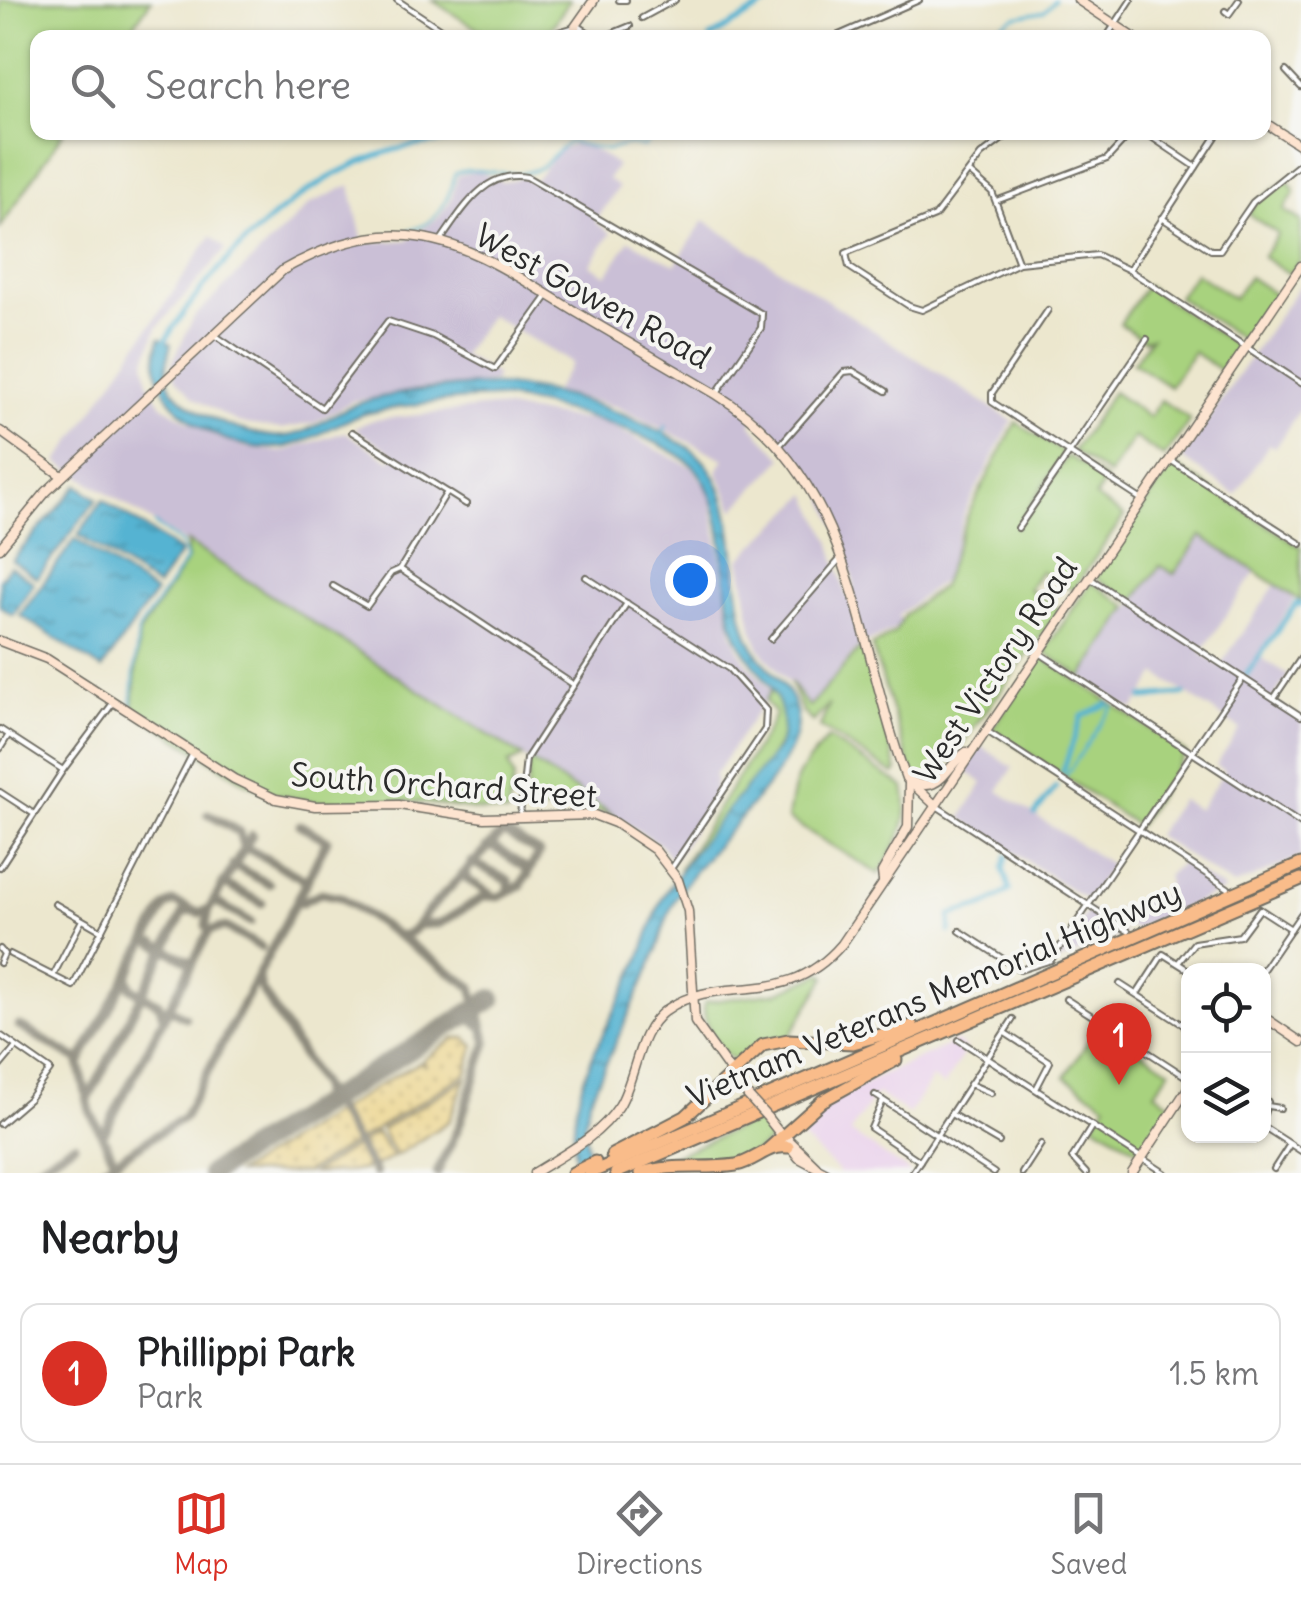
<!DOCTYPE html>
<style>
:root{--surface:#fff;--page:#f6f6f6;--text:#202124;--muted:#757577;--line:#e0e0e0;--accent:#d93025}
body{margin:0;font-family:Delius,sans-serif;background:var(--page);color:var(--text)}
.controls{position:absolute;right:30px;bottom:30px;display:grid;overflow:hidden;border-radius:20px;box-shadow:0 2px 8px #0004}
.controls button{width:90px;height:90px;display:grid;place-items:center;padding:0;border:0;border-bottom:2px solid var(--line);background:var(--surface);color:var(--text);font:50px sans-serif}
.you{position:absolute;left:690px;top:580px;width:35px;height:35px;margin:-25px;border:8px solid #fff;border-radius:50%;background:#1a73e8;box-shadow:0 0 0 15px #1a73e833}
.badge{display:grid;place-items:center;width:65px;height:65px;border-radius:50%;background:var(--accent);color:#fff;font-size:32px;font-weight:700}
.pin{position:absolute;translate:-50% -82px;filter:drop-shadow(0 2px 5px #0008)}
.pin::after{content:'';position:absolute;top:52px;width:35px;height:30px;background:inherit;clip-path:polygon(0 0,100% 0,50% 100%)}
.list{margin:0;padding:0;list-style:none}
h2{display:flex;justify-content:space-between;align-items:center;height:130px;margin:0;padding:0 40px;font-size:42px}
h2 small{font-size:32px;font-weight:400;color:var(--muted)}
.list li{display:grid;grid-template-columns:65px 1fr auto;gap:30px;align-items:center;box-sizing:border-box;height:140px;margin:0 20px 20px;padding:0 20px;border:2px solid var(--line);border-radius:20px}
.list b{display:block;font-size:38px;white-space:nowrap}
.list p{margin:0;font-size:32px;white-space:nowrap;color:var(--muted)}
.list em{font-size:32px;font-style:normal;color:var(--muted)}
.icon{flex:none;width:55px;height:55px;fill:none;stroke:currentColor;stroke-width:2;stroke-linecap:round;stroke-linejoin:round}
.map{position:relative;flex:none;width:1301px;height:1173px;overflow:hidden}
.search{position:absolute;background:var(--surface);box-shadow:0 2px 8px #0004;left:30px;right:30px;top:30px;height:110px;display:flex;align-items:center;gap:25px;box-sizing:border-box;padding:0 35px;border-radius:20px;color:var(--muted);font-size:38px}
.sheet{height:290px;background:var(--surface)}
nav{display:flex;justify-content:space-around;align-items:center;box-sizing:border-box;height:140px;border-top:2px solid var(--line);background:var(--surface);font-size:28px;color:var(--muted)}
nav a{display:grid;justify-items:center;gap:5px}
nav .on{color:var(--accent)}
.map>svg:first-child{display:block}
.built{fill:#ead1ec}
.industrial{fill:#cabfd6}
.green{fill:#a8d27e;stroke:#6a7e54;stroke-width:2.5}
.sand{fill:url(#sand-dots);stroke:#8c8264;stroke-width:2.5}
.water{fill:url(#water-ripples);stroke:#406f7e;stroke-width:2.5}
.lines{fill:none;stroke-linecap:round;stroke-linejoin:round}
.stream{stroke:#54b3d2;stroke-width:2.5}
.canal{stroke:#54b3d2;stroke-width:5}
.taxiway{stroke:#8c897c;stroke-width:9}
.runway{stroke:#8c897c;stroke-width:20}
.street-casing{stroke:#6f6d64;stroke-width:8}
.secondary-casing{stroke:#6f6d64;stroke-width:11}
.highway-casing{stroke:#6f6d64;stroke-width:15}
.street{stroke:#fff;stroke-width:4}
.secondary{stroke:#fde4d0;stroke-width:8}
.highway{stroke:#f9bc8a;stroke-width:11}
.secondary-bridge-casing{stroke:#6f6d64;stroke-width:11;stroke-linecap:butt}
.secondary-bridge{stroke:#fde4d0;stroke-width:8}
.labels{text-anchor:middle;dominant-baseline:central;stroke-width:8;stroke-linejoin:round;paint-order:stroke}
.street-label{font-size:32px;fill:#2b2b2b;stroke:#f6f6f2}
</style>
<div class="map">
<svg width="1301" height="1173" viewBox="0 0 1301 1173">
<defs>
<pattern id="sand-dots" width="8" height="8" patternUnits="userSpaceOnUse" patternTransform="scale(2.5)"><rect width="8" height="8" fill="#eeda9e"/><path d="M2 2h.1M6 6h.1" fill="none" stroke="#cb8" stroke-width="1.8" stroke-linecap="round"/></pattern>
<pattern id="water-ripples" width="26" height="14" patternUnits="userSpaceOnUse" patternTransform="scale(2.5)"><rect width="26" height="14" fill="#54b3d2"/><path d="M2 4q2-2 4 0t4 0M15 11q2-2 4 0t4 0" fill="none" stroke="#4692ab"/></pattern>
</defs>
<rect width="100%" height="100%" fill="#f6f6f2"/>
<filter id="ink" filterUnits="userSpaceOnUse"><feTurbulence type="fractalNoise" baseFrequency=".01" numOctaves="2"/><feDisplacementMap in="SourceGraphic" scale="20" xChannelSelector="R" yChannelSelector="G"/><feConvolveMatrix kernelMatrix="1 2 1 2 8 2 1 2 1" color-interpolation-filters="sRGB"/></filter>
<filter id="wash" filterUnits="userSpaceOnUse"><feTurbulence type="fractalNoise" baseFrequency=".0048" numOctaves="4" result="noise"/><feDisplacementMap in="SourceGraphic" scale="40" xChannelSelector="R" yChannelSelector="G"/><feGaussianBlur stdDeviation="2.25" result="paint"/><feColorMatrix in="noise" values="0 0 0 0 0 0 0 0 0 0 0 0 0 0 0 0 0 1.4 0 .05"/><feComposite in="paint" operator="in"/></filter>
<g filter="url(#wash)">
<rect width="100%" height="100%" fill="#ece7ce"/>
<polygon class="built" points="956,1041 966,1049 944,1086 932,1078 909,1114 877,1093 850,1132 911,1173 840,1173 800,1136 806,1121 827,1101"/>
<g class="industrial">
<polygon points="575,144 586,145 617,165 608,179 619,187 595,222 611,233 590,265 607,275 629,240 675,265 704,220 1012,421 965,511 945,579 898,615 901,620 895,629 859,646 809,707 760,649 752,628 740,559 808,494 830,541 847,598 855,586 844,546 818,484 757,415 750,424 783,458 734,510 717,471 724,459 617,407 554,392 572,363 490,315 462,355 496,375 494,382 352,401 314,423 281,429 239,423 194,398 175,378 172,363 194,317 310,204 350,185 363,243 408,240 439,217 451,200 458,175 478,171 503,182 522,177 533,182 559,150"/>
<polygon points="211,236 226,249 157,328 145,362 148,383 162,405 189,422 244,447 281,452 345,432 390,461 394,454 354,428 373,420 492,407 603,422 693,468 710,493 732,634 743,658 771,691 715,774 715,797 673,861 661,845 58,462"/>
<polygon points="1301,283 1301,408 1275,447 1269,444 1236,495 1182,458"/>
<polygon points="1201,536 1255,572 1201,653 1220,666 1275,585 1295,599 1257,655 1288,675 1272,700 1301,720 1301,857 1233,886 1156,835 1181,799 1198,810 1225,771 1216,765 1240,729 1157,674 1133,710 1082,677 1160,565 1175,574"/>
<polygon points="980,745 1013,768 998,791 1111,865 1087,900 961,818 983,783 963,769"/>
<polygon points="1182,862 1225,890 1134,929 1118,919 1115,910 1168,893 1167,876"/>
<polygon points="1089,909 1126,932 1053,964"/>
</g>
<g class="green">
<polygon points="0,0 151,0 126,37 38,38 38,132 63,133 0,228"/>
<path d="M432 0H570L550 30C492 45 480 31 432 0Z"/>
<polygon points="1288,180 1295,192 1284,210 1301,221 1301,259 1290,274 1263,257 1278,234 1248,214 1256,202"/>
<polygon points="1195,273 1234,298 1249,277 1276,295 1243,340 1178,297"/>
<polygon points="1146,286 1237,346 1223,372 1193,352 1170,387 1133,363 1151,338 1144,340 1120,324"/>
<polygon points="1113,392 1149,417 1161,400 1190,420 1164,457 1134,437 1109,475 1073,451"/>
<polygon points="1016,422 1064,453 1016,528 1068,456 1106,480 1095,497 1124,516 1073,590 1041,571 1029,589 1060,610 940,774 920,781 913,776 872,646 895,632 905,614 941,587 969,512"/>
<polygon points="1173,464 1301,547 1301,601 1201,536 1174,574 1160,566 1133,602 1095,577"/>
<polygon points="187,542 523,757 508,764 514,778 507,814 410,801 316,802 273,794 246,783 133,710 139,634 187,560"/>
<polygon points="1091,582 1129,607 1082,677 1044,652"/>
<polygon points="862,646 897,771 894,774 820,727 829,704 813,722 803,713 790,682 809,707"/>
<polygon points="1041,656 1186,753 1138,826 992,729"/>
<path d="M771 691C784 701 787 717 783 733 778 754 696 858 679 870L769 728 775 714 765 701Z"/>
<path d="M828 738 904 787C912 824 897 843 879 874L788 819C795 770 800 772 828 738Z"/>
<polygon points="529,760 614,815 591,809 526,810"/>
<path d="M823 973 826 977 789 1037 766 1040 736 1060C720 1056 700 1020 705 1002L779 992Z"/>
<polygon points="1099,1024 1170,1070 1155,1093 1172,1104 1141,1152 1094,1123 1106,1104 1065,1077"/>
<polygon points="759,1119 773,1138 751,1155 733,1160 655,1164"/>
</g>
<g class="sand">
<polygon points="455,1038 466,1038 474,1046 467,1073 305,1173 237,1173 394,1076 421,1062 425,1066 423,1060"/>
<polygon points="466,1078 449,1121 396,1156 381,1130"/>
<path d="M376 1133 393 1157C366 1173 344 1173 312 1173Z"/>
</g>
<g class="water">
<path d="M160 338 171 344C167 358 164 376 171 387 188 414 254 440 286 436 312 433 330 414 354 405 389 392 459 384 496 385 558 388 630 413 683 444 748 481 725 579 749 638 764 674 807 690 795 736 784 782 702 853 675 900 665 918 662 938 654 957 634 1006 610 1053 589 1102L584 1126 591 1173H578C558 1093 610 1029 640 958 649 937 653 914 665 894 697 842 740 796 778 748 800 687 739 672 730 614 723 571 725 503 695 468 664 435 534 397 489 398 451 399 406 405 368 413 333 421 309 448 270 448 213 448 138 399 160 338Z"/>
<polygon points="78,485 97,499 37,578 12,560"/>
<polygon points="103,500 181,552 157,587 78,535"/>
<polygon points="75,539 155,593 102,669 20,615"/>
<polygon points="10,566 34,583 13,615 0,606 0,580"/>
</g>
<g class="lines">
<g class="stream">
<polyline points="977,38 1014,17 1044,11 1055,0"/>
<path d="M407 231C437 225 449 202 455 173 482 164 510 181 537 169 548 164 558 148 569 142L607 150 629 144 644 147 656 132"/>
<polyline points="663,434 666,426"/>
<polyline points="1142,700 1184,694"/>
<polyline points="131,707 138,631 186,560 182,544 154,524"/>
<polyline points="1065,777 1113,706"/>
</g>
<g class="canal">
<polyline points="710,38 774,0"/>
<path d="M163 344C214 262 298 178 394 150 421 142 449 145 476 132"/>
<polyline points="1246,675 1297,603 1301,605"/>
<polyline points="1143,697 1184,694"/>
<polyline points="1063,771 1082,716 1108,704"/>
<polyline points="1035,814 1056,787"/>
<polyline points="950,932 951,915 986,905 1010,890 1003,869 1007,856"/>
</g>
<g class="taxiway">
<polyline points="300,825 327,840 307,881"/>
<polyline points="486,848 494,847 526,868 528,876"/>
<polyline points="472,862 509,881 509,892"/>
<polyline points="233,865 269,884"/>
<polyline points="466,871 468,880 491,894"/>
<polyline points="223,883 262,903"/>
<polyline points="214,901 251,922"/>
<polyline points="300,903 321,893 341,897 472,987 487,1042 459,1126 437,1173"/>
<polyline points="206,926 209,909 252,835"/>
<path d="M399 935C414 936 418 923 426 913L503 832 539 853 521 885 499 897 485 896 439 924 417 925"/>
<polyline points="154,943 192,963"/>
<polyline points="128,977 131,988 159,1004 163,1016"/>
<polyline points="259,978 261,989 322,1087 320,1105"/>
<polyline points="168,1008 185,1017"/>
<polyline points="457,1020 472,1020 483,1027"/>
<polyline points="19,1026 80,1061"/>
<polyline points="324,1090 375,1173"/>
<polyline points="89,1098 184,912 193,911"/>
<polyline points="103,1135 209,931 225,927 261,947"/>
<polyline points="115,1161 90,1111 79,1063 165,907 174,902 199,913 209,909"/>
<polyline points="27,1173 74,1144"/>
<polyline points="96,1173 184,1117 307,881 243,846 239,832 208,814"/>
</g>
<polyline class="runway" points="211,1173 492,999"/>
</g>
</g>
<g filter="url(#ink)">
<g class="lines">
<defs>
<g id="street">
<polyline points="397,0 454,38"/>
<polyline points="619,0 626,0"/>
<polyline points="1225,11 1229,14 1239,0"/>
<polyline points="642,18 675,0"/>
<polyline points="577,25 597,38"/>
<polyline points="538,38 575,27"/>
<polyline points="601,38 630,26"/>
<polyline points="832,38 919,0"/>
<polyline points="1106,38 1131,0"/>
<polyline points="1286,71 1301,87"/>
<polyline points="1012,132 981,155 935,216 846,253 849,267 909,306 922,310 1019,263 1097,255 1129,270 1301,383"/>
<polyline points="1144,132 1196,167"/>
<polyline points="969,172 992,192 1018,261"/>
<polyline points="996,201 1107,159 1132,132"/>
<polyline points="1162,218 1211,250 1220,250 1253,202 1301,163"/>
<path d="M441 240C462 210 485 169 527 177L762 314 761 328 716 394"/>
<polyline points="1129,270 1219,132"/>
<polyline points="1048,310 992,393 992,402 1142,500"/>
<polyline points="216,336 322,408 388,321 433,336 495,369 546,298"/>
<polyline points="352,432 466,504"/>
<polyline points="780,445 844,372 853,371 886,391"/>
<polyline points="1170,460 1301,544"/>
<polyline points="1018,528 1147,339"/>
<polyline points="400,569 574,685"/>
<polyline points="400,569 447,492"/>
<polyline points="586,577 729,669 766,710 765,729 671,869"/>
<polyline points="1091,579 1301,716"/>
<polyline points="333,586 367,606 391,573 400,569"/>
<polyline points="771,639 840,559"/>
<polyline points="1041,654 1301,824"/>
<polyline points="1274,698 1301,658"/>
<polyline points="0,729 63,770"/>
<polyline points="985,730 1228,888"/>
<polyline points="0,749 8,736"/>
<polyline points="0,792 34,814"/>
<polyline points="935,805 1128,931"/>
<polyline points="520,815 526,759 627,603"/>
<polyline points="0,867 63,770 113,703"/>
<polyline points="55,904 102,931"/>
<polyline points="960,931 1020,970 1051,960 1243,678"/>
<polyline points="0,949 4,954 0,963"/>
<polyline points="10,954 73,986 192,755"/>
<polyline points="1178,963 1194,943 1240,936 1260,909 1291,929"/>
<polyline points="1262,971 1301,914"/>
<polyline points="54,974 82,920"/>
<polyline points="1120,984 1188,1028"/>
<polyline points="1137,994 1163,954 1190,971"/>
<polyline points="1066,999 1188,1078"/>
<polyline points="1005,1033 1050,1062 1036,1089"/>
<polyline points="0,1035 50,1070 29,1099 0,1124"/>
<polyline points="959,1040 1165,1173"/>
<polyline points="0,1066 16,1047"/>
<polyline points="970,1084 991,1093"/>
<polyline points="875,1095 994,1173"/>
<polyline points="1264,1096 1268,1102 1264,1114"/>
<polyline points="883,1101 871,1128 920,1161"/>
<polyline points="1268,1106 1280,1108"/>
<polyline points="951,1114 999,1142"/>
<polyline points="1264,1127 1301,1151"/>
<polyline points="1274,1169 1290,1144"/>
<polyline points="912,1173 1013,1019"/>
<polyline points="1022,1173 1041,1144"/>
<polyline points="1086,1173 1072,1158 1092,1126"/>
</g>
<g id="secondary">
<polyline points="1078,0 1135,38"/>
<polyline points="575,27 594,0"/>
<polyline points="1264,122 1301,146"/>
<polyline points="0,431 62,476"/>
<path d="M0 548 46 492 283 270C320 249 365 232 408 236 470 241 524 281 576 312 622 339 669 366 716 394 856 480 854 638 906 778L934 804"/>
<polyline points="0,641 47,659 234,779 276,799 315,806 399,805 484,818 594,815 615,823 655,850 678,880 688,911 695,1022 748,1096"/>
<path d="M907 779C940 798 944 768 966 752"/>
<polyline points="883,881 882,872 908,827 909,783"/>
<polyline points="1264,1017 1301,1042"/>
<polyline points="767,1117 799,1158 827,1173"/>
<polyline points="783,1134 816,1166"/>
<path d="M534 1173C564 1154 599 1137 619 1106 637 1076 636 1032 666 1010 722 970 783 1013 842 944L1301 266"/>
<polyline points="1132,1173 1188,1088"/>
</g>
<g id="highway">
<polyline points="766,1151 822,1101 896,1060"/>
<polyline points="612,1155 685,1117 763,1045 788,1040 853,1043 912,1026"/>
<polyline points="573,1173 595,1162"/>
<polyline points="590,1173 1301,864"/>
<polyline points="616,1173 1301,879"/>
<path d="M641 1173C673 1163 704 1170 736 1165 756 1161 768 1144 788 1147"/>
</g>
</defs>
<use href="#street" class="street-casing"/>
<use href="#secondary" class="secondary-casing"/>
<use href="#highway" class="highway-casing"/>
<use href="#street" class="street"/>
<use href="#secondary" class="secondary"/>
<use href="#highway" class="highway"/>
<defs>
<polyline id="secondary-bridge" points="748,1096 767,1117"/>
</defs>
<use href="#secondary-bridge" class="secondary-bridge-casing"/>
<use href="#secondary-bridge" class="secondary-bridge"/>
</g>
</g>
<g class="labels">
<g class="street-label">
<text transform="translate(593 296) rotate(29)">West Gowen Road</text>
<text transform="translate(995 670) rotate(-56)">West Victory Road</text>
<text transform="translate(444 785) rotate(4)">South Orchard Street</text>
<text transform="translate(934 994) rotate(-23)">Vietnam Veterans Memorial Highway</text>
</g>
</g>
</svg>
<div class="controls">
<button><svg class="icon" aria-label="locate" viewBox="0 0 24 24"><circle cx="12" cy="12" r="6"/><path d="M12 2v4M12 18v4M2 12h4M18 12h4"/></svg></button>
<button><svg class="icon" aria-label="layers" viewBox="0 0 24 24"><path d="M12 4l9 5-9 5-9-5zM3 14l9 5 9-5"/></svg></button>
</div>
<div class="you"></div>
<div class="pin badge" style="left:1119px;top:1085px">1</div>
<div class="search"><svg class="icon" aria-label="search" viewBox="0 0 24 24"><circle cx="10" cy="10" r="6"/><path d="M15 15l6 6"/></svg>Search here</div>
</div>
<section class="sheet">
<h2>Nearby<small></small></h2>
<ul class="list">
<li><span class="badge">1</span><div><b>Phillippi Park</b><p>Park</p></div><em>1.5 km</em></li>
</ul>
</section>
<nav>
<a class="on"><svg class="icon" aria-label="map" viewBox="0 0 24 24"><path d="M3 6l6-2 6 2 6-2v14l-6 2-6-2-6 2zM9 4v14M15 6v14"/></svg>Map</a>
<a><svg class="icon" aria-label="directions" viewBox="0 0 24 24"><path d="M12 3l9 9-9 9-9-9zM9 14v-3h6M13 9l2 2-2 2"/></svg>Directions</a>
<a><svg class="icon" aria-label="saved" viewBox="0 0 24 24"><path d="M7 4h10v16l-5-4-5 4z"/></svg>Saved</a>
</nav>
